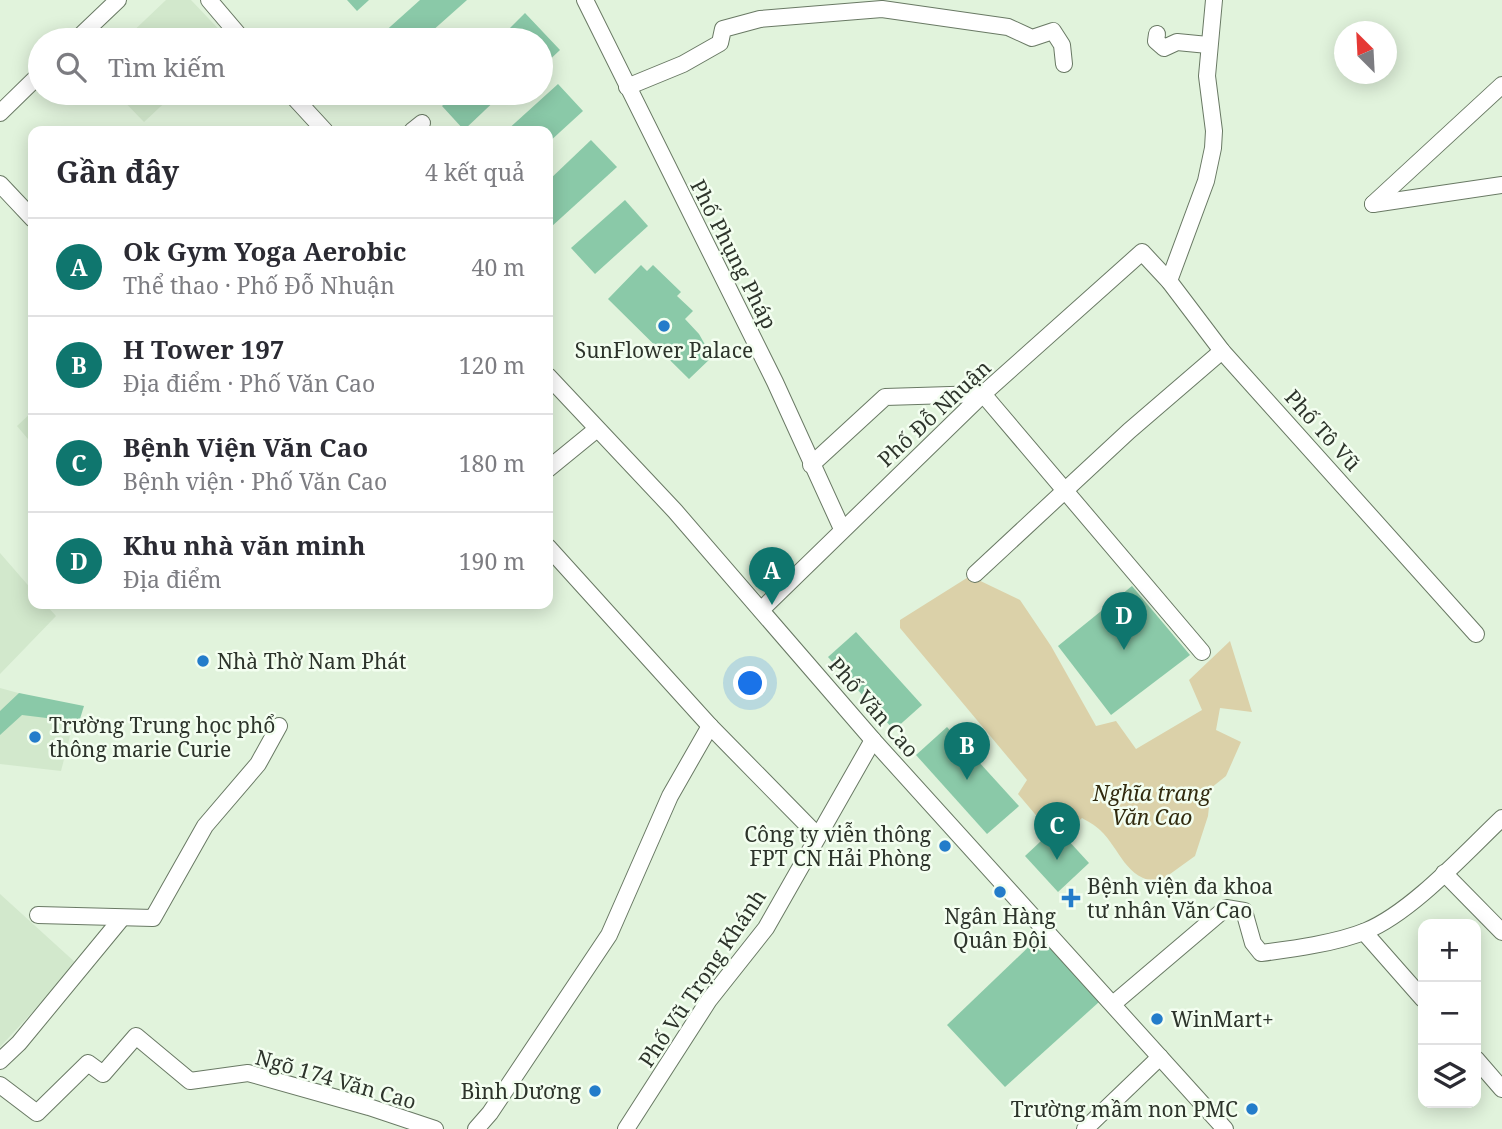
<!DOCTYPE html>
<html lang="vi">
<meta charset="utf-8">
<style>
:root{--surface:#fff;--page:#f2f2f3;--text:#2b2b33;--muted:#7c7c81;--line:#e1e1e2;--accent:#0f766e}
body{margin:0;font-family:"Noto Serif",serif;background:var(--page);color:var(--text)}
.controls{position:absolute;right:21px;bottom:21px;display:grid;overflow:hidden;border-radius:14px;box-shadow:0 4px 18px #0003}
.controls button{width:63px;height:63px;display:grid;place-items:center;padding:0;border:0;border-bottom:2px solid var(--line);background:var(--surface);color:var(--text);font:35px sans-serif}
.compass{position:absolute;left:1334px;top:21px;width:63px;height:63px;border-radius:50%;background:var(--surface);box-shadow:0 4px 18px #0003;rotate:336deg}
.you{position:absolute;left:751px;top:684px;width:24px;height:24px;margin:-18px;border:5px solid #fff;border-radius:50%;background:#1a73e8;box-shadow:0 0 0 10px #1a73e833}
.badge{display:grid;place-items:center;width:46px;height:46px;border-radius:50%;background:var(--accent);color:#fff;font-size:23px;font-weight:700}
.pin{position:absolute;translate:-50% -58px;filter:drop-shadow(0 2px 4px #0008)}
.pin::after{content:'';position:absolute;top:37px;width:24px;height:21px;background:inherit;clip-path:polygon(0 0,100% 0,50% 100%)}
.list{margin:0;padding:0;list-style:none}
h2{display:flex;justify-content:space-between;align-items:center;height:91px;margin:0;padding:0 28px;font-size:30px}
h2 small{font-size:23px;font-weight:400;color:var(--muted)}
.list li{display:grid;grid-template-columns:46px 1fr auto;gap:21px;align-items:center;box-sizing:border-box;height:98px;padding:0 28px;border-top:2px solid var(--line)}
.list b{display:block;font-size:26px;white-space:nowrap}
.list p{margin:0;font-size:23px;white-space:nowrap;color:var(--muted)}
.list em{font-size:23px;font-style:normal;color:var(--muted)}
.icon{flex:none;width:38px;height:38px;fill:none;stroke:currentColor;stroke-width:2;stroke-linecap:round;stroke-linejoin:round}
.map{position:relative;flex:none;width:1502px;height:1129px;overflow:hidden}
.search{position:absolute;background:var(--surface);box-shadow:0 4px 18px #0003;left:28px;top:28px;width:525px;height:77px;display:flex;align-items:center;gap:18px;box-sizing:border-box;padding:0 24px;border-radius:38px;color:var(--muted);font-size:26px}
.panel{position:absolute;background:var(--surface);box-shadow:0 4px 18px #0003;left:28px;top:126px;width:525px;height:483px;border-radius:14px}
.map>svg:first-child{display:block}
.built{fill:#d2e8cc}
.green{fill:#dbd1a9}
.building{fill:#8ac9a8}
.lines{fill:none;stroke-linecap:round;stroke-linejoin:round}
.minor-casing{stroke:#697964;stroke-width:18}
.minor{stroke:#fff;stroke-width:16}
.poi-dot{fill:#237cca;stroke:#f3fef0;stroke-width:2.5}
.labels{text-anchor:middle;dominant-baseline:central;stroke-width:5;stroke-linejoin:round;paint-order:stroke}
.street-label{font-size:21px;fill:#2d342b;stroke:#f3fef0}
.poi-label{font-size:21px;fill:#2d342b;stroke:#f3fef0;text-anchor:start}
.park-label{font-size:21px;font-style:italic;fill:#312a0e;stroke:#f3fef0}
</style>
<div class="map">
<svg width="1502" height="1129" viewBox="0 0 1502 1129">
<rect width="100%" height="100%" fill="#e1f3dc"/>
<g class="built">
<polygon points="166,0 191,0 229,40 124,40"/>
<polygon points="116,93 175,93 144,122"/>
<polygon points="33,411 33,445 17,426"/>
<polygon points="0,553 33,591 33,604 45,604 56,616 0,674"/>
<polygon points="0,688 77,709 61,771 0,764"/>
<polygon points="0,894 77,964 0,1047"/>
</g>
<path class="green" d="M970 576 1020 600 1051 646 1096 726 1116 721 1136 749 1202 710 1189 680 1230 641 1252 712 1220 708 1216 730 1241 742 1226 776 1211 788 1208 816 1195 856 1159 882C1125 879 1121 850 1100 830 1095 825 1087 821 1082 818L1057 840 1018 794 1027 780 900 628V620Z"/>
<g class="building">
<polygon points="347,0 369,0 357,11"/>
<polygon points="420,0 467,0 422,40 386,40 381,35"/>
<polygon points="525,13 560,50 543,66 541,40 519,40 509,29"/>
<polygon points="558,84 583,111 548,143 548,131 506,131"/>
<polygon points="456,93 503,93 464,130 442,106"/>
<polygon points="591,140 617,167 551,227 548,223 548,181"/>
<polygon points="625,200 648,226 595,274 571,248"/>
<polygon points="641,265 647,271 653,265 681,292 677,296 693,311 685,319 699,334 712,357 689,379 608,299"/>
<polygon points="1132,586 1190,655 1111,715 1058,646"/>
<polygon points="856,632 922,705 894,730 828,657"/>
<polygon points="19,693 84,706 79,722 22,715 0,735 0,711"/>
<polygon points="947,727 1019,806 987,834 916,755"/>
<polygon points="1056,827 1089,863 1058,892 1025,856"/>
<polygon points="1040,936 1099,1002 1005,1087 947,1025"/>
</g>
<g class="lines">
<defs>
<g id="minor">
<polyline points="209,0 243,40"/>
<polyline points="585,0 775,382 842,529"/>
<polyline points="1157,34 1156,41 1164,48 1177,42 1208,45"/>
<polyline points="76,40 118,0"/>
<polyline points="627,87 683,64 720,43 723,29 760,19 882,9 1008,27 1032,38 1053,31 1062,45 1064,64"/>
<polyline points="290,93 325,131"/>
<polyline points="0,113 40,74"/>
<polyline points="412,131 422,123"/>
<polyline points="0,184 33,219"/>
<polyline points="1373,204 1502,85"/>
<polyline points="1373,204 1502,185"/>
<polyline points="1169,281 1206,181 1213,148 1214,131 1207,76 1214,0"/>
<polyline points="548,376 675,511 873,740 1225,1129"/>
<polyline points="811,465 885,397 983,394 1202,652"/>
<polyline points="548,469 597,429"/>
<polyline points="548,547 710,726 818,836"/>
<polyline points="975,574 1129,431 1222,351"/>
<polyline points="761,610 983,394 1142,252 1169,281 1222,351 1476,634"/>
<polyline points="1444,873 1502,932"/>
<polyline points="38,915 153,918 205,826 258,764 279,726"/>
<polyline points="1364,932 1423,999"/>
<path d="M1113 1004 1226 908 1244 911 1253 943 1261 953C1292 949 1337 943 1366 931 1412 912 1465 853 1502 818"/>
<polyline points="1476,1059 1502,1089"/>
<polyline points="0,1061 19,1043 122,918"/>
<polyline points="0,1085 37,1113 88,1063 103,1074 136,1036 190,1081 248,1073 369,1107 435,1129"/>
<polyline points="476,1129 490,1113 609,935 670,796 710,726"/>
<polyline points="626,1129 709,1000 766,928 873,740"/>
<polyline points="1085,1129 1160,1057"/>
</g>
</defs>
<use href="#minor" class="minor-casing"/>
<use href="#minor" class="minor"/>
</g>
<g class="poi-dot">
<circle cx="664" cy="326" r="7"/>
<circle cx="203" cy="661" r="7"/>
<circle cx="35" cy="737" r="7"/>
<circle cx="945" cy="846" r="7"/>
<circle cx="1000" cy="892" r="7"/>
<path d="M1067.5 887.5h7v7h7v7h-7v7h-7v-7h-7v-7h7z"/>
<circle cx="1157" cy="1019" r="7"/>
<circle cx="595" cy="1091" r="7"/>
<circle cx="1252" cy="1109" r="7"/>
</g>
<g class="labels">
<g class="street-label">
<text transform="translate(734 254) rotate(63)">Phố Phụng Pháp</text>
<text transform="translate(934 413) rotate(-43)">Phố Đỗ Nhuận</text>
<text transform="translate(1323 430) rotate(48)">Phố Tô Vũ</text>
<text transform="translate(874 707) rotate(49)">Phố Văn Cao</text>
<text transform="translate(702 978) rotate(-56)">Phố Vũ Trọng Khánh</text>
<text transform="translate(336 1079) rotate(16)">Ngõ 174 Văn Cao</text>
</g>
<g class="poi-label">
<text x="664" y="350" text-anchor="middle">SunFlower Palace</text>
<text x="217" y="661">Nhà Thờ Nam Phát</text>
<text x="49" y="725">Trường Trung học phổ<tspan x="49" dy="24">thông marie Curie</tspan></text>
<text x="931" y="834" text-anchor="end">Công ty viễn thông<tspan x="931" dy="24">FPT CN Hải Phòng</tspan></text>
<text x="1087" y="886">Bệnh viện đa khoa<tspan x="1087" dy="24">tư nhân Văn Cao</tspan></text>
<text x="1000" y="916" text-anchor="middle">Ngân Hàng<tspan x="1000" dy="24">Quân Đội</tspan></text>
<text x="1171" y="1019">WinMart+</text>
<text x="581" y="1091" text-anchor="end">Bình Dương</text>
<text x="1238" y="1109" text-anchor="end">Trường mầm non PMC</text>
</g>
<g class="park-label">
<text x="1152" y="793">Nghĩa trang<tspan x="1152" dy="24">Văn Cao</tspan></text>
</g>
</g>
</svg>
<div class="controls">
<button>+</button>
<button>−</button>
<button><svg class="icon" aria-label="layers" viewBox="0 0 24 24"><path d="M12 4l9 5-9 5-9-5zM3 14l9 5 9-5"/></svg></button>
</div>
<svg class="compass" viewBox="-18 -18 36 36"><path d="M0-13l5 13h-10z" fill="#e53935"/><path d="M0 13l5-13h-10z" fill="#7c7c81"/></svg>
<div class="you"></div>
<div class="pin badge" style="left:772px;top:605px">A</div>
<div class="pin badge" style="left:967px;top:780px">B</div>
<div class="pin badge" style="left:1057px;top:860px">C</div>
<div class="pin badge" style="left:1124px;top:650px">D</div>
<div class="search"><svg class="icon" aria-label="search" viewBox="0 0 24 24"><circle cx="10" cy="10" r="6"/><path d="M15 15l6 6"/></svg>Tìm kiếm</div>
<section class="panel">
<h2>Gần đây<small>4 kết quả</small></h2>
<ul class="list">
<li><span class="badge">A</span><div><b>Ok Gym Yoga Aerobic</b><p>Thể thao · Phố Đỗ Nhuận</p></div><em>40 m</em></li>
<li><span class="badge">B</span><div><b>H Tower 197</b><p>Địa điểm · Phố Văn Cao</p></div><em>120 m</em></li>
<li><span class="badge">C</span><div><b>Bệnh Viện Văn Cao</b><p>Bệnh viện · Phố Văn Cao</p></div><em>180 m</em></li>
<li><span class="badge">D</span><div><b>Khu nhà văn minh</b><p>Địa điểm</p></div><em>190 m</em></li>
</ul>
</section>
</div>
